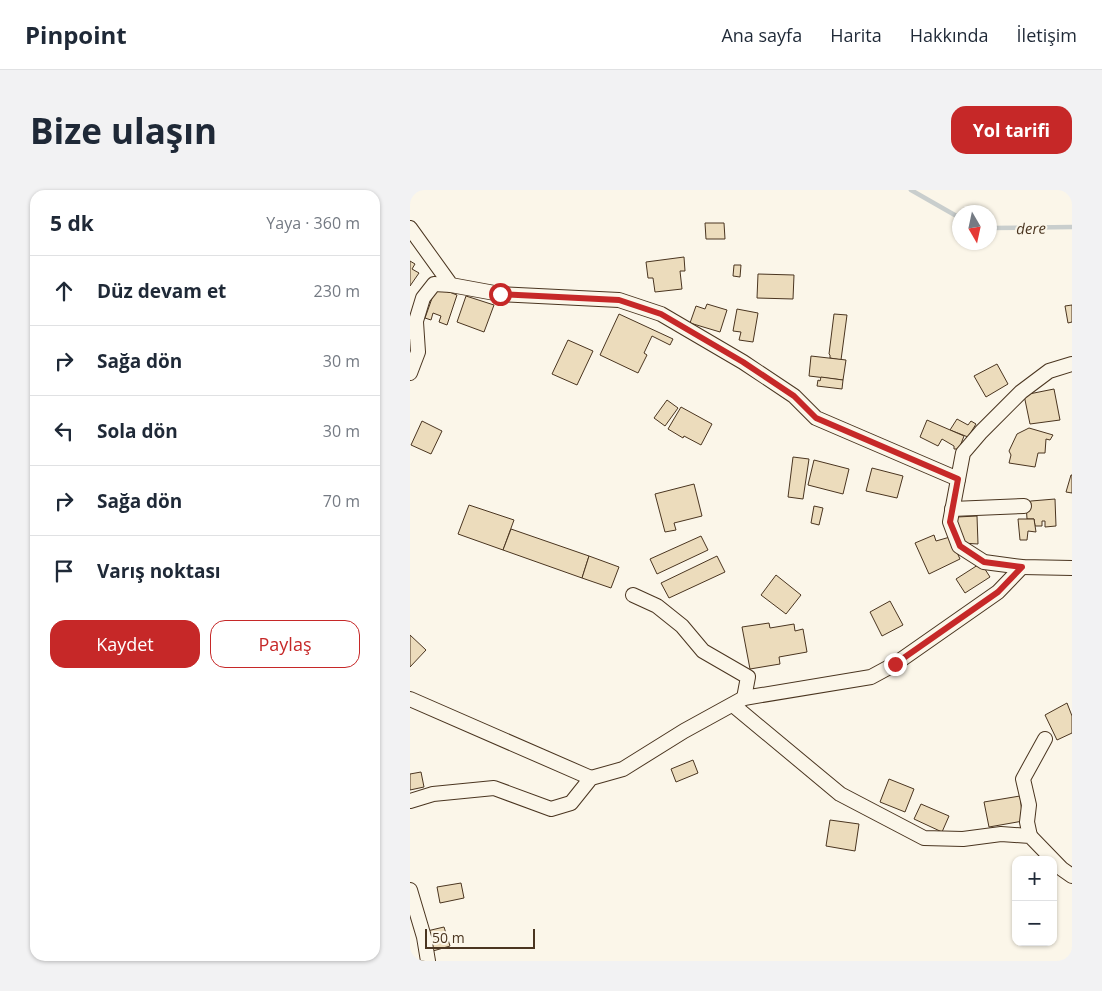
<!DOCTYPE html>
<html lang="tr">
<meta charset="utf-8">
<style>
:root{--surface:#fff;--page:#f2f2f3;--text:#1f2937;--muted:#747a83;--line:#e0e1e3;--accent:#c62828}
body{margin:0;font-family:"Open Sans",sans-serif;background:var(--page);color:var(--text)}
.controls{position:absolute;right:15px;bottom:15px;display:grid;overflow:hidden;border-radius:10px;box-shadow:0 1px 4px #0004}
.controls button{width:45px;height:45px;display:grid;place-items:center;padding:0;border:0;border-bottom:1px solid var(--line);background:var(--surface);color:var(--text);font:25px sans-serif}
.compass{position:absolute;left:542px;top:15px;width:45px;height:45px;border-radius:50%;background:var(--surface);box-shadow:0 1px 4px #0004;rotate:171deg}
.scale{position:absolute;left:15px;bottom:12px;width:110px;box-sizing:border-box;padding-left:5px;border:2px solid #4a3520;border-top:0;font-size:14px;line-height:18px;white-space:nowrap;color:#4a3520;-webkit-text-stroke:4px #fbf6e9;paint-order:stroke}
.stop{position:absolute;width:15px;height:15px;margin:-11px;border:4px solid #c62828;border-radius:50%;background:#fff}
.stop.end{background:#c62828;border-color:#fff;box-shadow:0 1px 5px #0008}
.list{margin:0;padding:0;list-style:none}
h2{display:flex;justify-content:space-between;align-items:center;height:65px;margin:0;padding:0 20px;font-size:21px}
h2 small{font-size:16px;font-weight:400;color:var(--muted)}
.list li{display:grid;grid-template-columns:32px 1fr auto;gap:15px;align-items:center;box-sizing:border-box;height:70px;padding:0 20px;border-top:1px solid var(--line)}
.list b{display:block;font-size:19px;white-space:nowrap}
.list em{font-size:16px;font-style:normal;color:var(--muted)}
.actions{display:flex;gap:10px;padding:15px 20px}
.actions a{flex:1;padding:11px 0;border:1px solid var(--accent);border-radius:15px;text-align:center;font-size:18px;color:var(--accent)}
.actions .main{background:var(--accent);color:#fff}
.icon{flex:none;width:28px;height:28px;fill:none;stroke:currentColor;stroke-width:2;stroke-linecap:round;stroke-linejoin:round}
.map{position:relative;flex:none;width:662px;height:771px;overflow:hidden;border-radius:15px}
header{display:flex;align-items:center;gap:30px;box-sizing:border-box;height:70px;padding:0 25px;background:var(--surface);border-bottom:1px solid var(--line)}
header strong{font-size:24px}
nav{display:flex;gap:28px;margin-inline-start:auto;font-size:18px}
.intro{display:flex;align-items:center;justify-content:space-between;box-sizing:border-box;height:120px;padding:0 30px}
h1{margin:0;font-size:35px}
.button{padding:12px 22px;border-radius:15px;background:var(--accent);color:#fff;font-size:18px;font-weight:700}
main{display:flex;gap:30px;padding:0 30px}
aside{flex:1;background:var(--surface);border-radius:15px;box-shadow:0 1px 4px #0004}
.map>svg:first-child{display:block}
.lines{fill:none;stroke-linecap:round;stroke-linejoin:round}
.stream{stroke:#c9cecd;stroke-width:4.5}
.building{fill:#ecdcbc;stroke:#4a3520}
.street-casing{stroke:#4a3520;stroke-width:16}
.street{stroke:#fbf6e9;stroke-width:14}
.route{stroke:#c62828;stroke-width:6}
.labels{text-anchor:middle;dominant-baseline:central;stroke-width:4;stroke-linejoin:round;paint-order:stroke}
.water-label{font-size:15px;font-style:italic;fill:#4a3520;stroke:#fbf6e9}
</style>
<header>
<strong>Pinpoint</strong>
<nav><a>Ana sayfa</a><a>Harita</a><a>Hakkında</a><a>İletişim</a></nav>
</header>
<div class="intro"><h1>Bize ulaşın</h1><a class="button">Yol tarifi</a></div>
<main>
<aside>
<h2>5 dk<small>Yaya · 360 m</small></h2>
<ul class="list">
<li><svg class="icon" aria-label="ahead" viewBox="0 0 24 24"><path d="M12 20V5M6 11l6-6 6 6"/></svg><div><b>Düz devam et</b></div><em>230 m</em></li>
<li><svg class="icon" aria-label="right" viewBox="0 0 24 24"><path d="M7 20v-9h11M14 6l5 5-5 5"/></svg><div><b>Sağa dön</b></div><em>30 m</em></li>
<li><svg class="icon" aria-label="left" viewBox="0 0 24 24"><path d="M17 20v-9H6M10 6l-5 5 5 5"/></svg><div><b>Sola dön</b></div><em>30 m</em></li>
<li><svg class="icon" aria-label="right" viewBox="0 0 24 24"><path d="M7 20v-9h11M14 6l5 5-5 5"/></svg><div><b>Sağa dön</b></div><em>70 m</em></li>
<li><svg class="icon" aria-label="arrive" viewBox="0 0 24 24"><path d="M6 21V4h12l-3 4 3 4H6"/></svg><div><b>Varış noktası</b></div></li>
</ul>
<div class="actions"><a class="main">Kaydet</a><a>Paylaş</a></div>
</aside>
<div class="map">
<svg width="662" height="771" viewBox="0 0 662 771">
<rect width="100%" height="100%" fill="#fbf6e9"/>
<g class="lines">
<g class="stream">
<polyline points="501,0 550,28"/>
<polyline points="580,38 662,37"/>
</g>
</g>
<g class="building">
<polygon points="295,33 314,33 315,49 296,49"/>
<polygon points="274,67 275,81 270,81 272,99 245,102 243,88 238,88 236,72"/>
<polygon points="0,71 5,74 2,79 9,83 0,96"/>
<polygon points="324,75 331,75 330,87 323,86"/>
<polygon points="348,84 384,85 383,109 347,108"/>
<polygon points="26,97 47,105 37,135 29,132 31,126 23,123 21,130 15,128"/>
<polygon points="56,106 84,115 74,142 47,132"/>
<polygon points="297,114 317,120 310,142 280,133 286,116 295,119"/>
<polygon points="662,115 662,132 658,133 655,116"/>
<polygon points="327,119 348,123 343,152 329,150 331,142 323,141"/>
<polygon points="209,124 263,149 260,155 242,146 234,163 237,165 228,183 190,165"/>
<polygon points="424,124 437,125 431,170 420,168 420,165 419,164"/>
<polygon points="158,150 183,161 167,195 142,184"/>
<polygon points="401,166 436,170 433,190 399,186"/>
<polygon points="587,174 598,194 576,207 564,186"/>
<polygon points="411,187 433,190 432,199 407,196 408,190 410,191"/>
<polygon points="644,199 650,230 620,234 614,205"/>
<polygon points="257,210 268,218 255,236 244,228"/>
<polygon points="271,217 302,234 291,255 274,246 273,248 258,239"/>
<polygon points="547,229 558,235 561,231 566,234 558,247 540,240"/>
<polygon points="517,230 554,246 549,259 544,259 544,256 532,249 528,256 510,247"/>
<polygon points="12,231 32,241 21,264 1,255"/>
<polygon points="619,238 643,245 640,250 636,249 635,263 628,263 625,277 599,273 601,265 599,261 607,244"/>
<polygon points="383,267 399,269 393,309 378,307"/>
<polygon points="404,270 439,279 433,304 398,295"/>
<polygon points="462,278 493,286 487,308 456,301"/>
<polygon points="661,285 662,285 662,303 656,302"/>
<polygon points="284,294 292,326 264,333 266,340 255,342 245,304"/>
<polygon points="645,309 646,336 635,337 635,331 632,331 632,336 625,336 624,329 617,329 616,313 621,311"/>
<polygon points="59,315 104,330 93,360 48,344"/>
<polygon points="404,316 413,318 409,335 401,333"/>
<polygon points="567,326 568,354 552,353 553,346 548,346 547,327"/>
<polygon points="608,329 624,329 626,342 618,341 617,350 610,350"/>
<polygon points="101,339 179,366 172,388 93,360"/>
<polygon points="524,345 526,351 540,347 550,369 519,384 505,353"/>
<polygon points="291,346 298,360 247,384 240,369"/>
<polygon points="179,366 209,377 201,398 172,388"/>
<polygon points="307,366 315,382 259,408 251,393"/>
<polygon points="571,373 580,387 555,403 546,389"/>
<polygon points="366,385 391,405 376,424 351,405"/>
<polygon points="480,411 493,435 472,446 460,422"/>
<polygon points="359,433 360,438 384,434 385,441 393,439 397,462 369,467 370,474 340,479 332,437"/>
<polygon points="0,445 16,460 0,477"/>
<polygon points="657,513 662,526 662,543 647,550 635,525"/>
<polygon points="283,570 288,583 266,592 261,579"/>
<polygon points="11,582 14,597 0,600 0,584"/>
<polygon points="479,589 504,599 495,622 470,612"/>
<polygon points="610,606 613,631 579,637 574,612"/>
<polygon points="511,614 539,626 532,642 504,629"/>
<polygon points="420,630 449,634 445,661 416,656"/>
<polygon points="51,693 54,708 30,713 27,697"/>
<polygon points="34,737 40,756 23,761 17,741"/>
</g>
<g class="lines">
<defs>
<g id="street">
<polyline points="0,38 41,95 90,104 209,110 251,124 333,172 384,206 406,228 548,289"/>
<polyline points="0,142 6,131 13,108 24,94 41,95"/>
<polyline points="662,174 639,181 611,202 571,242 553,263 540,332 549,356 574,372 612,377 662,378"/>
<polyline points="0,183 8,162 6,132"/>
<polyline points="542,319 614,316"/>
<polyline points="223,405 247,416 272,436 293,461 338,487 334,508"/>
<polyline points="0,509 181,588"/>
<polyline points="323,515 430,604 514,648 553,649 591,644 620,646 652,679 662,686"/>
<polyline points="0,611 23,604 84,598 141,619 161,613 181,588 213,579 274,541 334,508 461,487 485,474 588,402 612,377"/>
<polyline points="620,646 617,632 619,615 613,589 635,549"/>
<polyline points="0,700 14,747 18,771"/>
</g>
</defs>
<use href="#street" class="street-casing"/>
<use href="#street" class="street"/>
</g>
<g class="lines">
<polyline class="route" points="90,104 209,110 251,124 333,172 384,206 406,228 548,289 540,332 550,356 574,372 612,377 588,402 485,474"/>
</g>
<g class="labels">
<g class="water-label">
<text transform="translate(621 38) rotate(-1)">dere</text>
</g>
</g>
</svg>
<div class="controls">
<button>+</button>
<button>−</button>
</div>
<svg class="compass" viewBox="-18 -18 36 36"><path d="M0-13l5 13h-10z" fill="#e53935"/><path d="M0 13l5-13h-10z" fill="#747a83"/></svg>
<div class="scale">50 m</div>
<div class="stop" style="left:90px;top:104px"></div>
<div class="stop end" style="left:485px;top:474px"></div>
</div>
</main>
